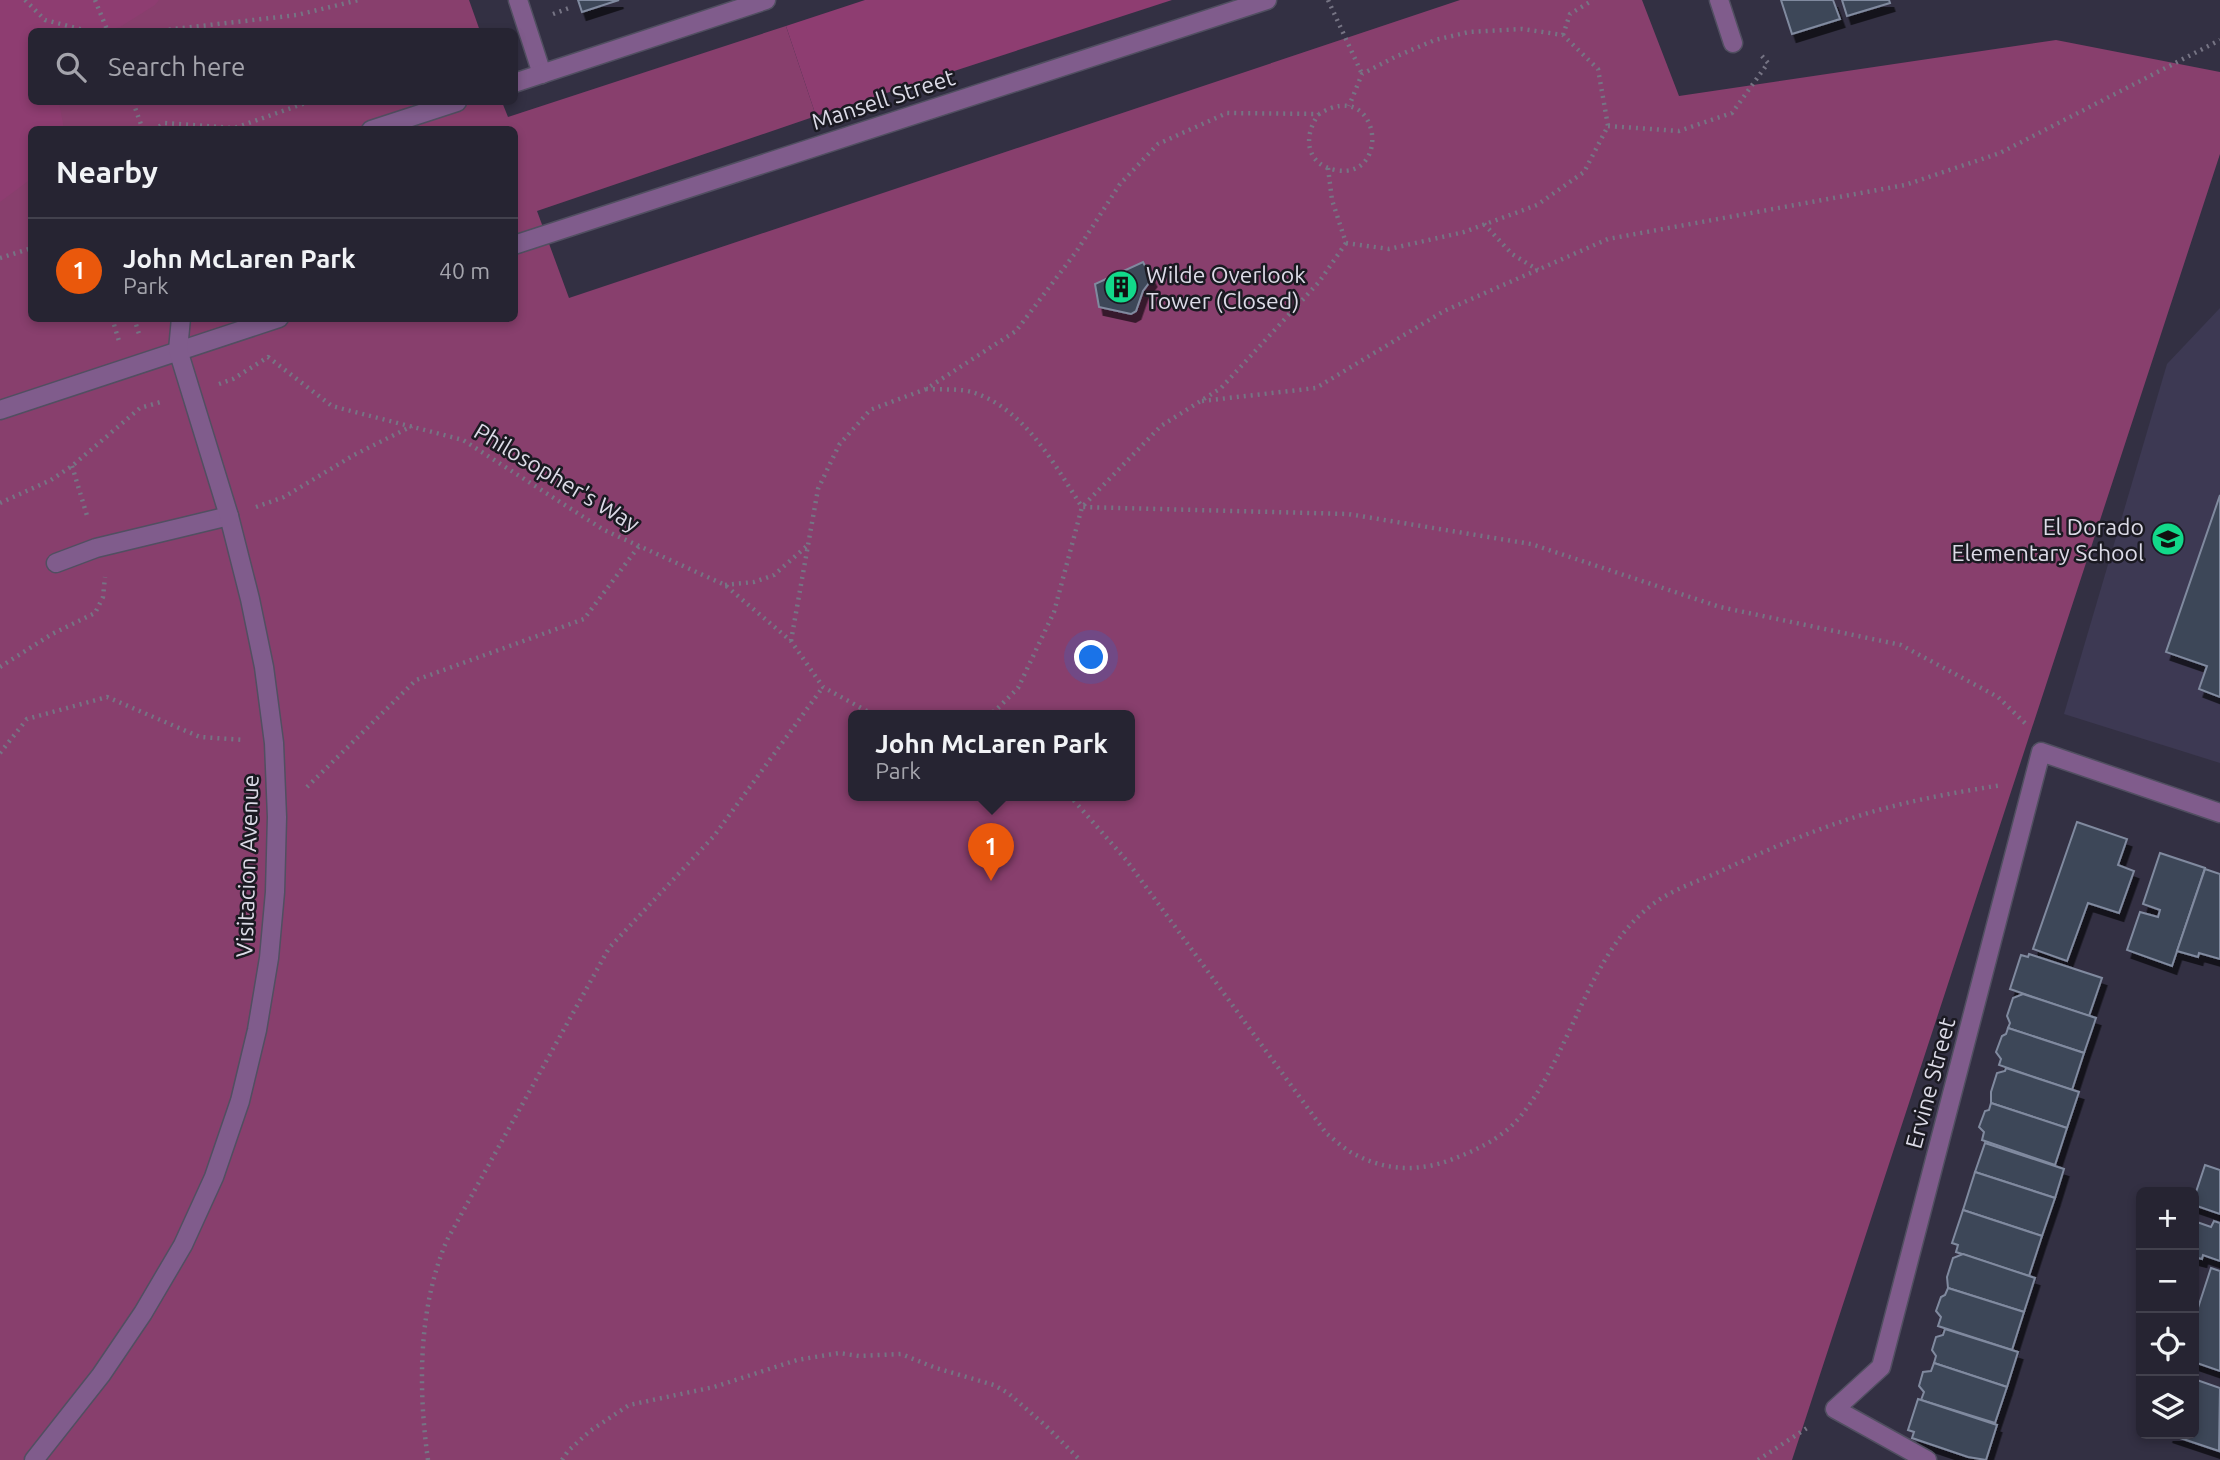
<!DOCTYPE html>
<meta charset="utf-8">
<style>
:root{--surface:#262432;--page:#32303e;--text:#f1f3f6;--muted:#a4a4ac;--line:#42414d;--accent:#ea580c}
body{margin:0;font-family:Ubuntu,sans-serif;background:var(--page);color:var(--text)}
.controls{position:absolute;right:21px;bottom:21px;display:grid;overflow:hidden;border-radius:10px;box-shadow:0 4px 10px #0003}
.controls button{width:63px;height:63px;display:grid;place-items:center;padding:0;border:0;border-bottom:2px solid var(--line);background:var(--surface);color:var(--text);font:35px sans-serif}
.you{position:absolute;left:1092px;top:658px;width:24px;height:24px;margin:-18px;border:5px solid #fff;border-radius:50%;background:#1a73e8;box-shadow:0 0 0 10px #1a73e833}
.badge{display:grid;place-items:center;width:46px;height:46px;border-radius:50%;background:var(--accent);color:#fff;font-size:23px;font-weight:700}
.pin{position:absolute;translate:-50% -58px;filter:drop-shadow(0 2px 4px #0008)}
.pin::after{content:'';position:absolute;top:37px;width:24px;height:21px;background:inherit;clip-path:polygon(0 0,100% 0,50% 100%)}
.popup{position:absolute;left:848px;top:710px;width:287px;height:91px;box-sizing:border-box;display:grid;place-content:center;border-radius:10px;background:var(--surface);filter:drop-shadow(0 2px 5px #0005);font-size:23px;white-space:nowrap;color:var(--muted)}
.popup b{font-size:26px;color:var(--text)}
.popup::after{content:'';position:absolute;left:50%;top:100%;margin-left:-14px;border:14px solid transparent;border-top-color:var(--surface)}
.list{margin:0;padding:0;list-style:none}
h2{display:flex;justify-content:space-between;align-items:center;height:91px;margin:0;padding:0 28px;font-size:30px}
h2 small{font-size:23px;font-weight:400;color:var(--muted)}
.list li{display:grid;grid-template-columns:46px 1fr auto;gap:21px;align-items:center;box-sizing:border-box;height:105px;padding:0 28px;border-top:2px solid var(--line)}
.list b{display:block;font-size:26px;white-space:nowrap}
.list p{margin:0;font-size:23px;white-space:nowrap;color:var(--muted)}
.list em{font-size:23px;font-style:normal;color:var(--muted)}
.icon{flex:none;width:38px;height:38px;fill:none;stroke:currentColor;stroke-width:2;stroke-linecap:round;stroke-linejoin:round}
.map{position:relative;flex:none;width:2220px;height:1460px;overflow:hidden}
.search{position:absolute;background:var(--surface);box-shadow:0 4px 10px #0003;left:28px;top:28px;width:490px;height:77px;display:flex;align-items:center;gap:18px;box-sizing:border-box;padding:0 24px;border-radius:10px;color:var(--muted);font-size:26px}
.panel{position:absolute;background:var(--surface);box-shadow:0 4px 10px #0003;left:28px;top:126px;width:490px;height:196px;border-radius:10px}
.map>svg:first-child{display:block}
.built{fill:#3d3953}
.green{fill:#883f6d;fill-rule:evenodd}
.forest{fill:#8e3d71}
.building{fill:#3e4759;stroke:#808a9f;stroke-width:2;filter:url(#shadow)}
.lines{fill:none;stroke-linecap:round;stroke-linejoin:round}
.minor-casing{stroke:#514f61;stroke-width:21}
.path{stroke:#767484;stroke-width:4.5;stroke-dasharray:2 5;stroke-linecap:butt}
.minor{stroke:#805c8c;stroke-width:18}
.labels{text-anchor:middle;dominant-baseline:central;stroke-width:5;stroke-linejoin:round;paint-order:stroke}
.street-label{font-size:23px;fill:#dcdbe7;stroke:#1b1a22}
.poi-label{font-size:23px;fill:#dcdbe7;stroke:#1b1a22;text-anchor:start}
</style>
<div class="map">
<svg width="2220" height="1460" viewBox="0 0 2220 1460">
<defs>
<filter id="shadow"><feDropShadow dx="4.5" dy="8" stdDeviation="0" flood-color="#0009"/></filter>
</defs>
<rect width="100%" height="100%" fill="#333043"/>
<polygon class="built" points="2220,308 2220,763 2064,714 2167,364"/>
<path class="green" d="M0 0H469L480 31 32 32V102H502L508 117 786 26 816 116 537 211 569 298 1460 0H1642L1679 96 2056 40 2220 72V154L1792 1460H0ZM32 130H514V318H32ZM853 715H1129V795H853Z"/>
<g class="forest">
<polygon points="0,0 159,0 155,5 120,27 104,31 32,32 32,102 59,102 64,129 32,130 31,179 0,202"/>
<polygon points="865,0 1172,0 816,116 786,26"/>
</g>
<g class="building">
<polygon points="578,0 619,0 582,12"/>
<polygon points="1781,0 1833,0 1840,19 1792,34"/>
<polygon points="1842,0 1889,0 1890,3 1847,16"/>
<polygon points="1143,262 1152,279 1143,291 1136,311 1131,314 1099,307 1095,284"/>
<polygon points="2220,495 2220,697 2199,689 2207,666 2166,652"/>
<polygon points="2077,822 2127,839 2118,865 2134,871 2119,913 2088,903 2067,961 2033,949"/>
<polygon points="2160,853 2205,868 2172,966 2127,950 2140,912 2158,917 2160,910 2143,904"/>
<polygon points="2205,869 2220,874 2220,959 2199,953 2198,957 2177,951"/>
<polygon points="2029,954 2102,978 2089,1016 2010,989 2021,955 2028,957"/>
<polygon points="2023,994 2096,1018 2084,1053 2008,1028 2010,1023 2007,1016 2013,998"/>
<polygon points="2008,1028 2084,1053 2072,1090 1999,1065 2001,1059 1996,1052 2002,1036 2006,1034"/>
<polygon points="2006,1068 2079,1092 2067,1128 1991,1103 1991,1092 1997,1073 2005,1071"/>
<polygon points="1991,1103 2067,1128 2055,1165 1982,1140 1984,1132 1979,1127 1985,1111 1989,1110"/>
<polygon points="1985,1143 2064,1169 2055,1198 1975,1172"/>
<polygon points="2205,1165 2220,1170 2220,1214 2194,1205 2194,1198"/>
<polygon points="1975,1172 2055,1198 2042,1236 1963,1210"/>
<polygon points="1963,1210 2042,1236 2029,1276 1956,1252 1958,1245 1952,1243"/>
<polygon points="2194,1221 2211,1227 2214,1221 2220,1223 2220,1261 2203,1255 2202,1259 2194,1257"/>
<polygon points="1963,1254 2035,1278 2024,1312 1948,1288 1947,1277 1953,1258"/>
<polygon points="2211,1268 2220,1271 2220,1371 2194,1362 2194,1320"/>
<polygon points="1948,1288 2024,1312 2012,1350 1938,1326 1941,1317 1936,1311 1941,1297 1945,1295"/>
<polygon points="1945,1329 2018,1352 2007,1387 1934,1363 1936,1356 1932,1350 1936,1337 1943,1335"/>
<polygon points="1934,1363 2007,1387 1995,1423 1921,1400 1924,1392 1919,1386 1923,1372 1931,1371"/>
<polygon points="2194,1379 2220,1388 2219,1451 2168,1434 2194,1434"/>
<polygon points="1918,1399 1997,1425 1986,1460 1968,1457 1912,1438 1914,1432 1908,1430"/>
</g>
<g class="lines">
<defs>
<g id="minor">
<polyline points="518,0 542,74"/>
<polyline points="1719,0 1733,43"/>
<polyline points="514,83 766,0"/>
<polyline points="371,130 457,102"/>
<polyline points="514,245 1267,0"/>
<polyline points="0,410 279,318"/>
<polyline points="56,563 96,548 229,516"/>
<polyline points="34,1460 101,1375 143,1313 183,1245 214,1177 240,1101 257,1030 269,958 275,892 277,817 274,743 264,667 250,599 229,516 178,350 181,318"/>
<polyline points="1927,1460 1835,1409 1881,1367 2041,752 2220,813"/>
</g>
</defs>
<use href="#minor" class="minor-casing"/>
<g class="path">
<polyline points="25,0 45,20 92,32"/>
<polyline points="95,0 108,32"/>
<polyline points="1328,0 1362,74"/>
<polyline points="553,14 569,8"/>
<polyline points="148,32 297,15 359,0"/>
<polyline points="1563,35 1570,14 1593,0"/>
<polyline points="133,102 143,130"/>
<polyline points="1608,126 1679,131 1732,113 1768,63 1761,55"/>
<polyline points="153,130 165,123 233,128"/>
<polyline points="229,130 308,102"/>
<polyline points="1328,168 1332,200 1346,243"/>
<polyline points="1484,224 1512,254 1538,270"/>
<polyline points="1346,243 1389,249 1464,232 1537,205 1584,172 1608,126 1598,69 1563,35 1522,29 1469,32 1435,40 1395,57 1362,74 1349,106"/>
<polyline points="0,258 32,248"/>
<polyline points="112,318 119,341"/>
<polyline points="134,318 139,334"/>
<polyline points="219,384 233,379 268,357 332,406 463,440 604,530 725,585 791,641 823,687 874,715"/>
<path d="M926 389C941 390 961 388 975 393 1026 411 1054 464 1082 507L1348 514 1531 544 1720 607 1901 645 1998 697 2028 726"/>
<polyline points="1202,401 1316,388 1444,311 1608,239 1905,185 2000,153 2220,40"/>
<polyline points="72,466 88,519"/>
<polyline points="0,503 51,480 72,466 140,408 164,401"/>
<polyline points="256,507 284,497 354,455 412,426"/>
<polyline points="725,585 754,582 774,575 808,545"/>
<path d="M791 641 818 489 839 445 870 410 926 389 1016 331 1076 252 1120 184 1158 144 1227 113 1319 114C1380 76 1393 181 1335 170 1305 164 1303 135 1319 114"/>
<polyline points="0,667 52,634 95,613 103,597 105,577"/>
<polyline points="986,715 995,711 1018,688 1054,612 1082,507 1161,426 1221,388 1319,282 1346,243"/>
<polyline points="0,753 27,719 107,697 200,737 245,740"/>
<polyline points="307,787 416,680 584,619 639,546"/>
<path d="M1069 795 1127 861 1326 1133C1335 1140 1345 1150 1356 1155 1387 1171 1420 1172 1453 1159 1477 1150 1502 1138 1519 1118 1573 1054 1589 943 1662 898 1681 886 1705 879 1725 869 1771 848 1819 828 1868 813 1912 800 1957 792 2002 785"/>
<path d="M428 1460C418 1388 418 1308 447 1240L609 948 714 836 823 687"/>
<polyline points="562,1460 568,1451 590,1431 629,1405 714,1387 797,1360 839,1353 859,1356 901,1354 936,1368 994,1385 1008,1393 1046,1426 1080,1460"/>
<polyline points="1758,1460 1810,1426"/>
</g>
<use href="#minor" class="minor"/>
</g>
<defs>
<symbol id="building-disc" viewBox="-11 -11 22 22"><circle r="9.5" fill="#12d98a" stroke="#1b1a22"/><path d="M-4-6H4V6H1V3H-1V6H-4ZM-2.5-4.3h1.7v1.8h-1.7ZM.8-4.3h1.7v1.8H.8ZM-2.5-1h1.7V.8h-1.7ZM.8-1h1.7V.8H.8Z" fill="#111"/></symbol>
<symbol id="school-disc" viewBox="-11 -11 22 22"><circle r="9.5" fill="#12d98a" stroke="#1b1a22"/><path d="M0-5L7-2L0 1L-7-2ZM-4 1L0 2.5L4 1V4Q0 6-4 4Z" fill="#111"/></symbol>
</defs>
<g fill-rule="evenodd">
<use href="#building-disc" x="1102" y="268" width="38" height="38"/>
<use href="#school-disc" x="2149" y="520" width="38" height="38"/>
</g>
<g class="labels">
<g class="street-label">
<text transform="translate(883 99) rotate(-18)">Mansell Street</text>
<text transform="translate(557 477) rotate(31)">Philosopher's Way</text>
<text transform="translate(247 866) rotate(-88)">Visitacion Avenue</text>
<text transform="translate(1930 1083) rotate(-75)">Ervine Street</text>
</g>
<g class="poi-label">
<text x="1146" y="274">Wilde Overlook<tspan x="1146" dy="26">Tower (Closed)</tspan></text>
<text x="2144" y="526" text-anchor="end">El Dorado<tspan x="2144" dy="26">Elementary School</tspan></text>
</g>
</g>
</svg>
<div class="controls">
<button>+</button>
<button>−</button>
<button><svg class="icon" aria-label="locate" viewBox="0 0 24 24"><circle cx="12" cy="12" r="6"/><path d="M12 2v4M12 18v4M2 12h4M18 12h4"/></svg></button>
<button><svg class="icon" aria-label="layers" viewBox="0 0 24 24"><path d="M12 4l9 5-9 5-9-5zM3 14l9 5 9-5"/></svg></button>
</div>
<div class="you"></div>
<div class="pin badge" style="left:991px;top:881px">1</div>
<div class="popup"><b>John McLaren Park</b>Park</div>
<div class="search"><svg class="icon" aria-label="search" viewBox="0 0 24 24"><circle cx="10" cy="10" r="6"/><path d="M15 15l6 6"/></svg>Search here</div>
<section class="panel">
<h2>Nearby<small></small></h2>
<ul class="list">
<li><span class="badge">1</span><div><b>John McLaren Park</b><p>Park</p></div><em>40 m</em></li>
</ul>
</section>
</div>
